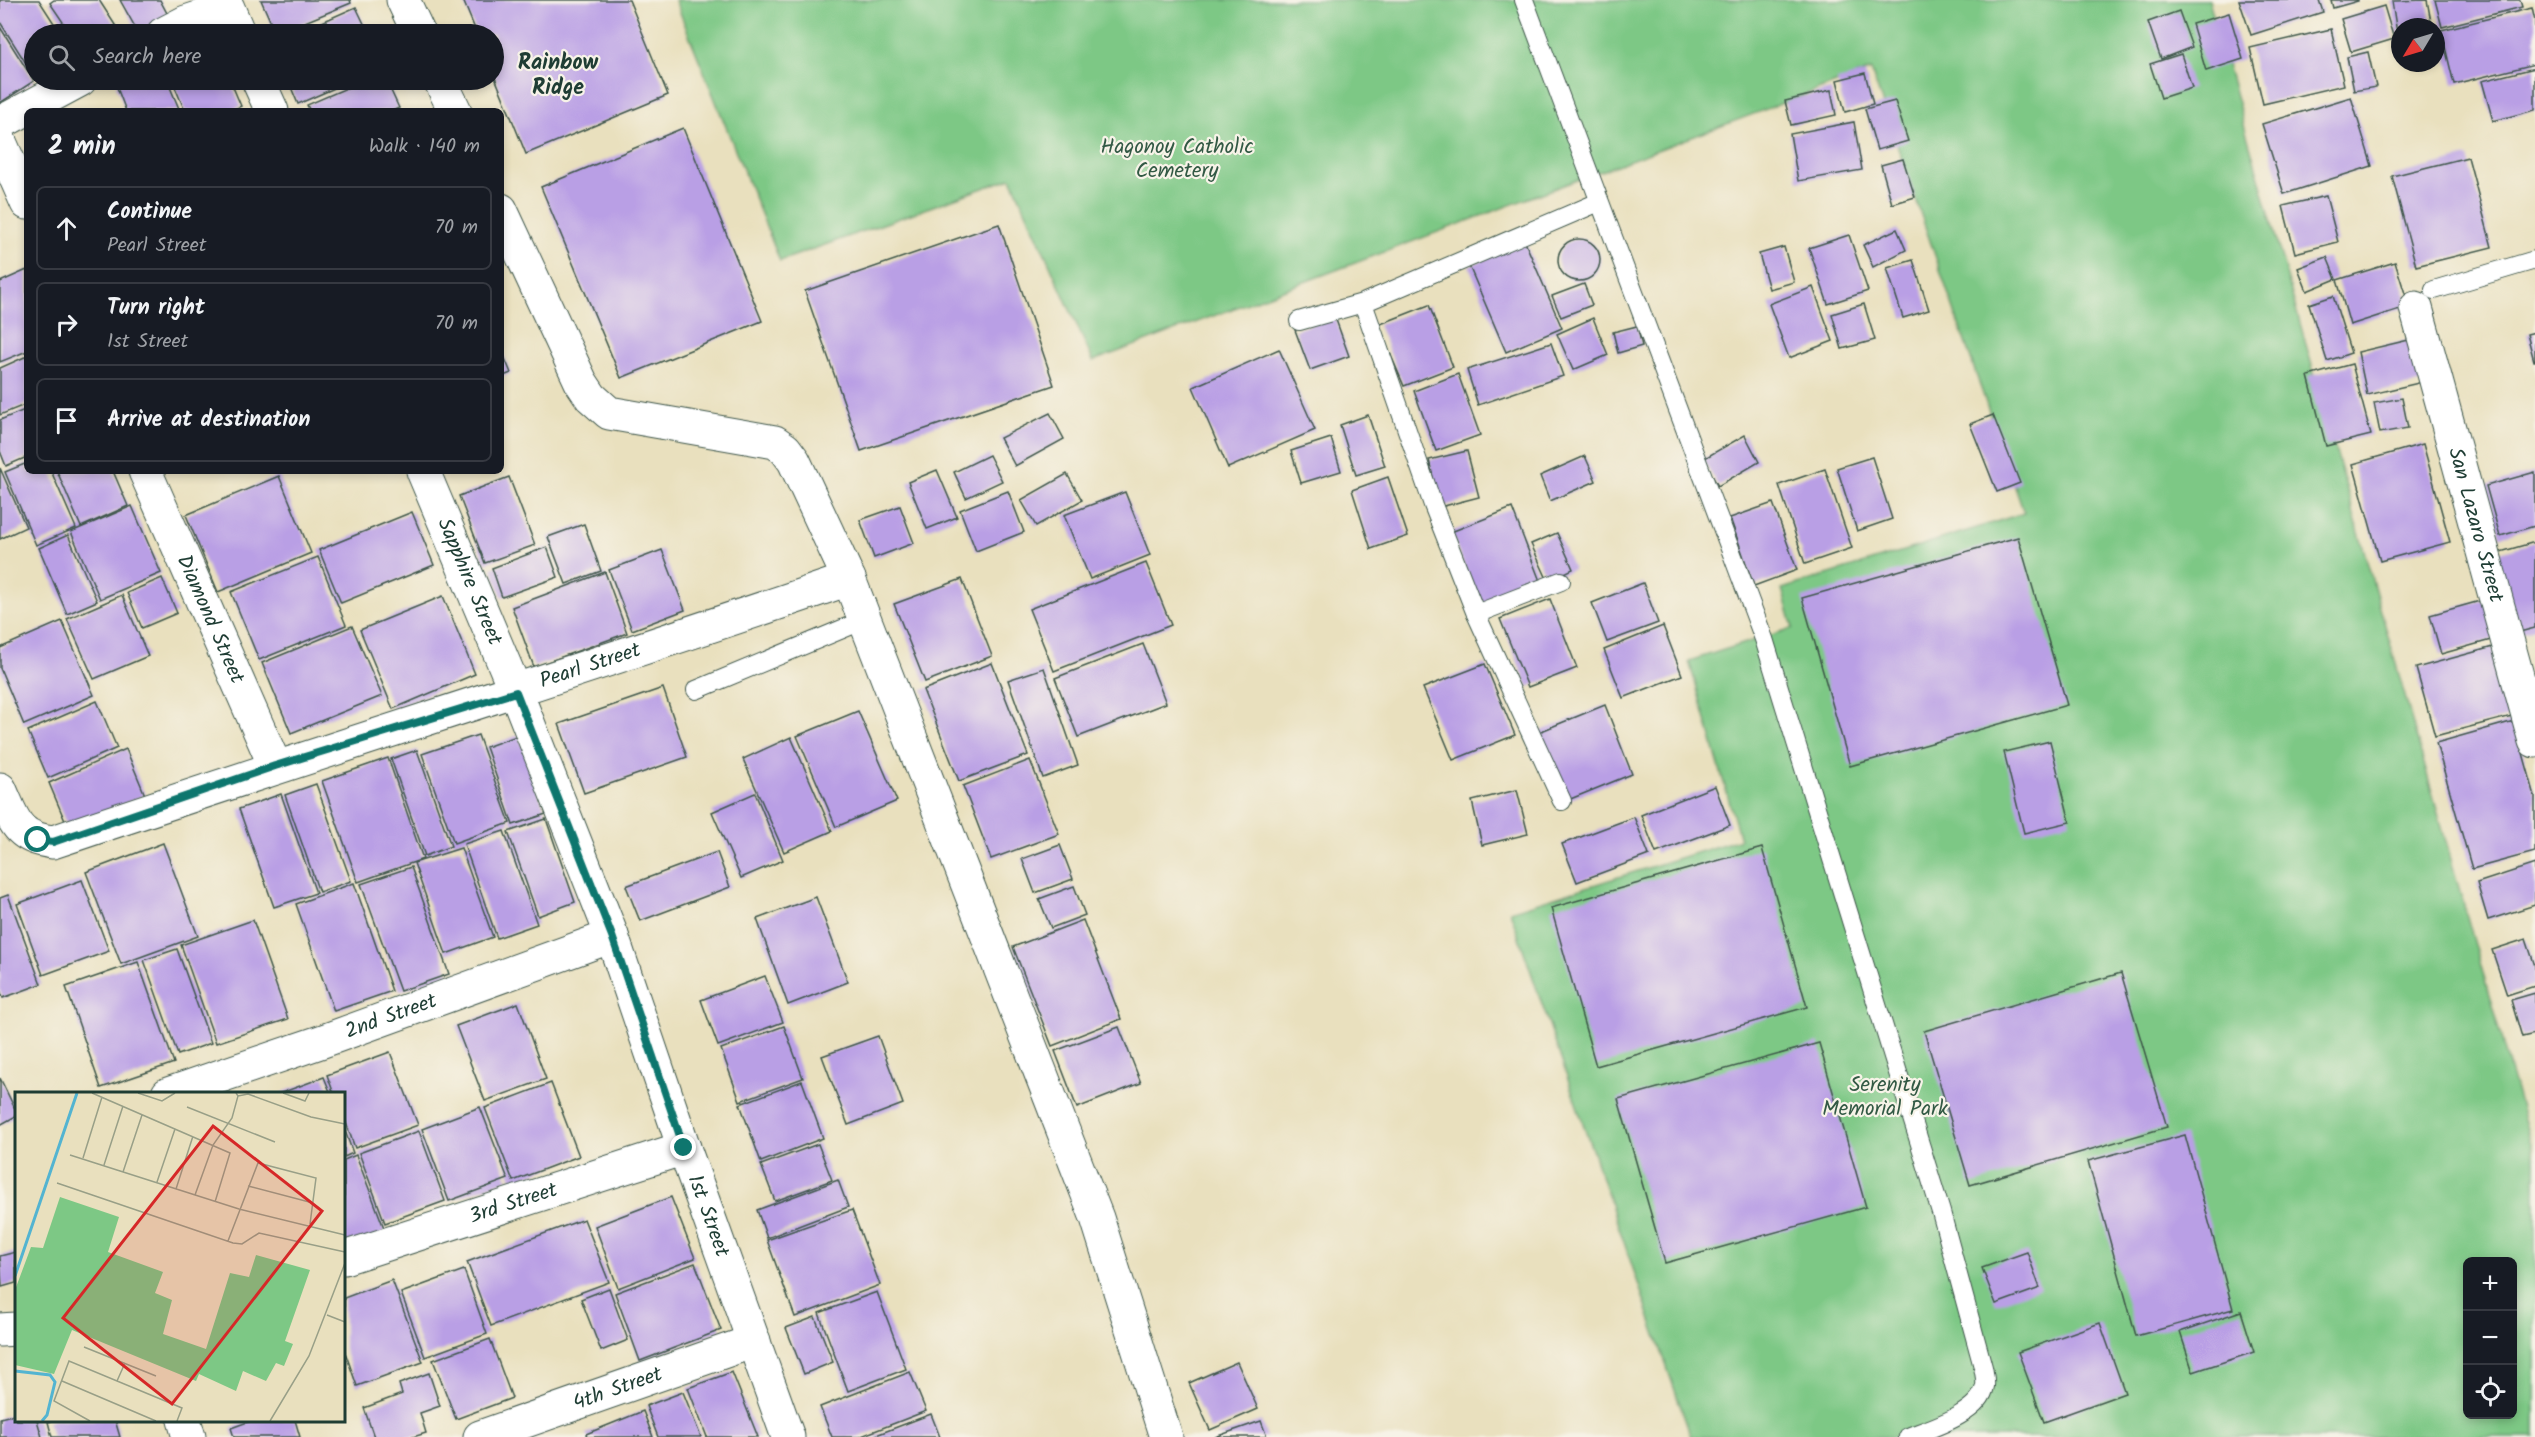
<!DOCTYPE html>
<meta charset="utf-8">
<style>
:root{--surface:#171b24;--page:#20242c;--text:#f1f3f6;--muted:#9ea1a6;--line:#363941}
body{margin:0;font-family:Kalam,sans-serif;background:var(--page);color:var(--text)}
.controls{position:absolute;right:18px;bottom:18px;display:grid;overflow:hidden;border-radius:9px;box-shadow:0 3px 9px #0003}
.controls button{width:54px;height:54px;display:grid;place-items:center;padding:0;border:0;border-bottom:2px solid var(--line);background:var(--surface);color:var(--text);font:30px sans-serif}
.compass{position:absolute;left:2391px;top:18px;width:54px;height:54px;border-radius:50%;background:var(--surface);box-shadow:0 3px 9px #0003;rotate:232deg}
.stop{position:absolute;width:18px;height:18px;margin:-14px;border:4px solid #0f766e;border-radius:50%;background:#fff}
.stop.end{background:#0f766e;border-color:#fff;box-shadow:0 2px 6px #0008}
.list{margin:0;padding:0;list-style:none}
h2{display:flex;justify-content:space-between;align-items:center;height:78px;margin:0;padding:0 24px;font-size:26px}
h2 small{font-size:20px;font-weight:400;color:var(--muted)}
.list li{display:grid;grid-template-columns:39px 1fr auto;gap:18px;align-items:center;box-sizing:border-box;height:84px;margin:0 12px 12px;padding:0 12px;border:2px solid var(--line);border-radius:9px}
.list b{display:block;font-size:22px;white-space:nowrap}
.list p{margin:0;font-size:20px;white-space:nowrap;color:var(--muted)}
.list em{font-size:20px;font-style:normal;color:var(--muted)}
.icon{flex:none;width:33px;height:33px;fill:none;stroke:currentColor;stroke-width:2;stroke-linecap:round;stroke-linejoin:round}
.map{position:relative;flex:none;width:2535px;height:1437px;overflow:hidden}
.search{position:absolute;background:var(--surface);box-shadow:0 3px 9px #0003;left:24px;top:24px;width:480px;height:66px;display:flex;align-items:center;gap:15px;box-sizing:border-box;padding:0 21px;border-radius:33px;color:var(--muted);font-size:22px}
.panel{position:absolute;background:var(--surface);box-shadow:0 3px 9px #0003;left:24px;top:108px;width:480px;height:366px;border-radius:9px}
.map>svg:first-child{display:block}
.green{fill:#7dc885;stroke:#4e825c;stroke-width:1.5;fill-rule:evenodd}
.building{fill:#b99fe5}
.lines{fill:none;stroke-linecap:round;stroke-linejoin:round}
.lane-casing{stroke:#3d5549;stroke-width:20}
.street-casing{stroke:#3d5549;stroke-width:35}
.lane{stroke:#fff;stroke-width:18}
.street{stroke:#fff;stroke-width:33}
.route{stroke:#0f766e;stroke-width:8}
.labels{text-anchor:middle;dominant-baseline:central;stroke-width:4.5;stroke-linejoin:round;paint-order:stroke}
.park-label{font-size:21px;fill:#325944;stroke:#f7f3e8}
.street-label{font-size:21px;fill:#1f3d34;stroke:#f7f3e8}
.neighbourhood-label{font-size:22px;font-weight:bold;fill:#1f3d34;stroke:#f7f3e8}
.inset-river{fill:none;stroke:#53b4d1;stroke-width:3}
.inset-road{fill:none;stroke:#989f87;stroke-width:1.5}
.view{fill:#d62828;fill-opacity:0.15;stroke:#d62828;stroke-width:3}
.inset-edge{fill:none;stroke:#1f3d34;stroke-width:3}
</style>
<div class="map">
<svg width="2535" height="1437" viewBox="0 0 2535 1437">
<rect width="100%" height="100%" fill="#f7f3e8"/>
<filter id="ink" filterUnits="userSpaceOnUse"><feTurbulence type="fractalNoise" baseFrequency=".0167" numOctaves="2"/><feDisplacementMap in="SourceGraphic" scale="12" xChannelSelector="R" yChannelSelector="G"/><feConvolveMatrix kernelMatrix="1 2 1 2 8 2 1 2 1" color-interpolation-filters="sRGB"/></filter>
<filter id="wash" filterUnits="userSpaceOnUse"><feTurbulence type="fractalNoise" baseFrequency=".008" numOctaves="4" result="noise"/><feDisplacementMap in="SourceGraphic" scale="24" xChannelSelector="R" yChannelSelector="G"/><feGaussianBlur stdDeviation="1.35" result="paint"/><feColorMatrix in="noise" values="0 0 0 0 0 0 0 0 0 0 0 0 0 0 0 0 0 1.4 0 .05"/><feComposite in="paint" operator="in"/></filter>
<g filter="url(#wash)">
<rect width="100%" height="100%" fill="#e9e0be"/>
<path class="green" d="M675 0H2209L2535 1158V1437H1691L1510 911 1740 839 1689 661 1793 628 1782 589 2024 513 1871 70 1093 361 1011 178 780 261ZM2468 1262H2512V1414H2468Z"/>
<g id="blocks">
<g class="building">
<polygon points="0,0 39,0 61,34 34,34 34,76 0,22"/>
<polygon points="54,0 99,0 117,28 107,34 71,34 50,3"/>
<polygon points="120,0 160,0 170,19 139,34"/>
<polygon points="261,0 350,0 351,3 276,34"/>
<polygon points="463,0 629,0 668,95 526,154 494,75 494,34 477,34"/>
<polygon points="2239,0 2319,0 2323,12 2251,35"/>
<polygon points="2331,0 2358,0 2358,1 2333,8"/>
<polygon points="2427,0 2432,27 2400,27 2400,33 2397,33 2392,1"/>
<polygon points="2435,0 2520,0 2522,7 2442,27"/>
<polygon points="2384,6 2394,39 2351,52 2341,19"/>
<polygon points="356,7 369,34 295,34"/>
<polygon points="2532,8 2535,21 2535,64 2454,84 2441,30"/>
<polygon points="2179,11 2192,47 2161,59 2148,22"/>
<polygon points="2229,13 2243,59 2206,71 2192,24"/>
<polygon points="0,27 34,81 0,103"/>
<polygon points="2331,29 2344,85 2263,104 2250,48"/>
<polygon points="2368,52 2376,87 2354,91 2347,57"/>
<polygon points="2181,54 2192,88 2161,98 2150,64"/>
<polygon points="2535,68 2535,110 2493,121 2482,81"/>
<polygon points="1865,73 1873,104 1845,112 1837,80"/>
<polygon points="130,80 167,80 180,111 126,111 116,85"/>
<polygon points="172,80 230,80 241,106 230,111 185,111"/>
<polygon points="288,80 353,80 298,104"/>
<polygon points="365,80 386,80 399,108 392,111 310,111 307,105"/>
<polygon points="1831,90 1836,115 1791,125 1785,101"/>
<polygon points="2351,97 2372,166 2284,194 2262,124"/>
<polygon points="1895,101 1908,141 1877,150 1865,109"/>
<polygon points="1854,122 1862,170 1798,181 1790,134"/>
<polygon points="683,128 762,321 621,378 541,187"/>
<polygon points="2468,157 2492,247 2416,266 2392,176"/>
<polygon points="1903,159 1915,197 1892,204 1881,165"/>
<polygon points="2326,196 2338,242 2295,253 2283,206"/>
<polygon points="999,224 1054,385 861,451 805,291"/>
<polygon points="1897,229 1906,250 1873,267 1863,245"/>
<polygon points="1849,235 1868,291 1828,304 1809,248"/>
<circle cx="1579" cy="260" r="21"/>
<polygon points="1525,242 1562,328 1506,352 1469,266"/>
<polygon points="1784,247 1794,282 1769,289 1759,254"/>
<polygon points="2327,257 2336,279 2307,291 2298,268"/>
<polygon points="1913,260 1929,310 1903,318 1887,268"/>
<polygon points="2395,262 2409,306 2350,325 2337,280"/>
<polygon points="27,270 27,351 0,362 0,282"/>
<polygon points="1584,284 1592,305 1561,317 1552,296"/>
<polygon points="1813,287 1833,341 1789,358 1769,304"/>
<polygon points="2333,296 2351,353 2327,361 2309,304"/>
<polygon points="1864,304 1875,340 1842,349 1832,314"/>
<polygon points="1429,305 1453,367 1404,386 1378,325"/>
<polygon points="1335,317 1349,356 1310,370 1295,330"/>
<polygon points="1593,318 1608,355 1573,370 1557,334"/>
<polygon points="1637,326 1642,346 1618,353 1613,332"/>
<polygon points="2535,332 2535,361 2534,361 2527,334"/>
<polygon points="2413,339 2423,382 2367,395 2358,352"/>
<polygon points="1551,343 1563,376 1478,405 1467,370"/>
<polygon points="501,349 511,373 501,377"/>
<polygon points="1279,349 1315,430 1228,468 1193,387"/>
<polygon points="27,356 27,404 0,415 0,368"/>
<polygon points="2352,364 2371,435 2326,446 2308,376"/>
<polygon points="1458,374 1480,435 1436,451 1414,391"/>
<polygon points="2402,398 2408,428 2380,433 2374,403"/>
<polygon points="27,409 27,457 6,466 0,451 0,420"/>
<polygon points="1050,413 1064,439 1015,466 1000,438"/>
<polygon points="1368,415 1385,466 1356,475 1340,425"/>
<polygon points="1993,415 2020,483 1997,492 1970,424"/>
<polygon points="1745,435 1759,462 1718,486 1703,459"/>
<polygon points="1331,438 1341,471 1301,483 1291,451"/>
<polygon points="2423,444 2450,542 2380,561 2353,464"/>
<polygon points="1467,451 1479,497 1440,507 1429,460"/>
<polygon points="989,455 1002,481 966,498 954,472"/>
<polygon points="1585,456 1596,481 1550,501 1540,476"/>
<polygon points="1872,457 1892,519 1857,531 1837,468"/>
<polygon points="27,463 27,471 51,471 76,528 36,545 5,472"/>
<polygon points="0,468 26,527 0,539"/>
<polygon points="1825,469 1852,548 1805,564 1779,485"/>
<polygon points="937,470 957,517 927,529 908,482"/>
<polygon points="57,471 113,471 128,506 81,527"/>
<polygon points="2535,472 2535,526 2500,536 2486,486"/>
<polygon points="1067,474 1082,500 1036,526 1021,500"/>
<polygon points="279,476 311,553 218,592 186,515"/>
<polygon points="509,477 535,545 485,563 459,496"/>
<polygon points="1388,477 1408,536 1371,549 1352,490"/>
<polygon points="1008,491 1024,532 976,551 960,510"/>
<polygon points="1125,492 1150,555 1090,579 1064,515"/>
<polygon points="1773,503 1797,570 1754,586 1730,518"/>
<polygon points="132,506 161,573 100,599 71,532"/>
<polygon points="900,506 914,543 874,558 860,520"/>
<polygon points="1512,508 1540,581 1479,605 1451,532"/>
<polygon points="412,512 434,565 341,603 319,550"/>
<polygon points="584,524 601,571 566,584 548,537"/>
<polygon points="1557,533 1573,569 1548,581 1531,544"/>
<polygon points="68,535 97,601 67,614 39,548"/>
<polygon points="2018,537 2067,705 1850,766 1802,598"/>
<polygon points="2535,542 2535,628 2512,634 2490,555"/>
<polygon points="547,547 558,577 502,597 492,568"/>
<polygon points="662,550 685,610 632,630 609,570"/>
<polygon points="318,557 346,625 259,660 231,592"/>
<polygon points="1146,563 1171,625 1054,671 1029,609"/>
<polygon points="605,572 627,633 534,667 512,607"/>
<polygon points="162,578 177,613 142,628 127,593"/>
<polygon points="962,579 992,656 925,682 894,604"/>
<polygon points="1643,583 1658,623 1607,642 1592,603"/>
<polygon points="122,595 148,656 94,679 67,619"/>
<polygon points="443,596 475,674 393,709 360,630"/>
<polygon points="1550,599 1577,668 1528,687 1500,619"/>
<polygon points="2487,599 2498,638 2441,654 2430,615"/>
<polygon points="62,621 94,695 24,725 0,668 0,648"/>
<polygon points="352,626 382,696 291,733 262,663"/>
<polygon points="1663,626 1682,675 1623,698 1604,650"/>
<polygon points="1143,644 1166,703 1078,737 1055,678"/>
<polygon points="2493,647 2512,716 2435,736 2416,668"/>
<polygon points="992,663 1028,755 959,781 923,690"/>
<polygon points="1485,664 1515,735 1453,760 1423,688"/>
<polygon points="1044,668 1078,765 1043,778 1008,680"/>
<polygon points="663,688 687,757 584,793 559,724"/>
<polygon points="97,701 117,748 48,778 28,731"/>
<polygon points="1605,705 1632,774 1568,800 1539,732"/>
<polygon points="858,711 897,801 836,827 797,736"/>
<polygon points="2514,721 2535,796 2535,852 2472,869 2436,743"/>
<polygon points="478,735 510,823 454,843 422,754"/>
<polygon points="519,735 546,814 513,825 486,747"/>
<polygon points="791,737 832,831 784,852 743,759"/>
<polygon points="2050,741 2070,822 2024,833 2004,752"/>
<polygon points="126,749 145,795 68,828 49,783"/>
<polygon points="417,750 451,846 425,856 391,759"/>
<polygon points="388,758 423,859 358,882 322,781"/>
<polygon points="1030,760 1059,834 991,859 963,786"/>
<polygon points="316,784 351,881 319,892 285,795"/>
<polygon points="1715,786 1730,825 1656,853 1641,815"/>
<polygon points="1517,790 1528,834 1482,845 1472,801"/>
<polygon points="755,793 783,860 741,878 712,812"/>
<polygon points="281,794 316,893 274,907 239,809"/>
<polygon points="1634,817 1649,855 1577,882 1562,844"/>
<polygon points="546,819 575,902 538,916 508,832"/>
<polygon points="504,831 537,924 497,938 464,844"/>
<polygon points="163,843 198,936 121,964 86,872"/>
<polygon points="1060,845 1073,879 1035,893 1022,859"/>
<polygon points="461,848 493,937 446,954 414,863"/>
<polygon points="1762,848 1807,1007 1596,1066 1551,908"/>
<polygon points="717,852 730,887 640,921 626,886"/>
<polygon points="2535,864 2535,905 2488,920 2477,883"/>
<polygon points="411,867 449,974 400,991 361,884"/>
<polygon points="82,880 109,951 43,975 17,904"/>
<polygon points="354,883 392,991 334,1011 296,904"/>
<polygon points="1074,886 1085,915 1051,928 1039,899"/>
<polygon points="8,895 41,984 3,998 0,990 0,898"/>
<polygon points="816,897 848,982 788,1005 757,919"/>
<polygon points="253,920 288,1019 216,1043 181,945"/>
<polygon points="1083,920 1121,1019 1052,1046 1013,947"/>
<polygon points="2526,939 2535,966 2535,986 2507,995 2492,950"/>
<polygon points="177,949 211,1043 178,1055 144,960"/>
<polygon points="138,962 174,1063 101,1088 66,987"/>
<polygon points="2121,973 2167,1127 1970,1185 1924,1031"/>
<polygon points="765,976 783,1022 718,1046 701,1000"/>
<polygon points="2535,993 2535,1034 2522,1037 2511,1000"/>
<polygon points="518,1003 546,1079 485,1101 456,1026"/>
<polygon points="784,1026 803,1078 740,1101 721,1049"/>
<polygon points="1119,1027 1141,1083 1077,1108 1055,1051"/>
<polygon points="878,1036 903,1104 848,1125 822,1056"/>
<polygon points="1819,1043 1866,1207 1665,1263 1618,1099"/>
<polygon points="390,1052 418,1125 355,1148 344,1117 344,1094 334,1094 327,1075"/>
<polygon points="324,1077 331,1094 281,1094 281,1093"/>
<polygon points="0,1078 16,1111 16,1116 0,1125"/>
<polygon points="802,1081 823,1138 761,1162 740,1104"/>
<polygon points="551,1083 579,1156 513,1181 485,1108"/>
<polygon points="480,1107 508,1179 449,1201 422,1129"/>
<polygon points="344,1128 353,1153 344,1157"/>
<polygon points="419,1131 445,1201 385,1223 359,1153"/>
<polygon points="2185,1135 2233,1309 2136,1336 2088,1161"/>
<polygon points="818,1144 832,1180 775,1201 761,1165"/>
<polygon points="356,1155 386,1233 344,1249 344,1160"/>
<polygon points="838,1180 848,1207 767,1238 757,1210"/>
<polygon points="671,1197 695,1258 618,1288 595,1226"/>
<polygon points="852,1210 880,1285 795,1317 767,1240"/>
<polygon points="584,1219 609,1282 491,1326 467,1262"/>
<polygon points="16,1252 16,1283 2,1287 0,1256"/>
<polygon points="2027,1252 2040,1288 1996,1304 1982,1268"/>
<polygon points="695,1263 721,1330 640,1361 615,1293"/>
<polygon points="464,1270 487,1334 425,1357 401,1293"/>
<polygon points="392,1280 423,1362 357,1386 344,1349 344,1298"/>
<polygon points="609,1288 628,1340 601,1351 581,1299"/>
<polygon points="877,1292 906,1369 848,1391 819,1313"/>
<polygon points="2241,1311 2254,1352 2193,1372 2180,1332"/>
<polygon points="815,1317 833,1362 804,1374 786,1328"/>
<polygon points="2100,1323 2125,1393 2044,1422 2018,1352"/>
<polygon points="490,1339 512,1398 456,1419 433,1360"/>
<polygon points="1237,1362 1258,1409 1210,1430 1189,1383"/>
<polygon points="732,1372 758,1437 707,1437 688,1388"/>
<polygon points="910,1372 926,1411 859,1437 832,1437 820,1407"/>
<polygon points="429,1373 440,1406 420,1413 426,1433 413,1437 374,1437 364,1408 402,1394 399,1384"/>
<polygon points="683,1392 701,1437 658,1437 646,1406"/>
<polygon points="643,1411 653,1437 587,1437 586,1434"/>
<polygon points="16,1414 16,1420 37,1420 42,1437 0,1437 0,1418"/>
<polygon points="931,1414 940,1437 871,1437"/>
<polygon points="54,1420 115,1420 120,1437 52,1437 48,1422"/>
<polygon points="253,1420 295,1420 300,1437 234,1437 231,1428"/>
<polygon points="1261,1421 1267,1437 1215,1437"/>
</g>
</g>
</g>
<g filter="url(#ink)">
<use href="#blocks" fill-opacity="0" stroke="#3d5549" stroke-width="1.5"/>
<g class="lines">
<defs>
<g id="lane">
<path d="M1524 0 1764 639 1941 1212 1983 1367C1984 1373 1986 1380 1985 1386 1980 1414 1931 1428 1908 1437"/>
<polyline points="2434,290 2535,260"/>
<polyline points="1299,321 1363,303"/>
<polyline points="1476,614 1561,581"/>
<polyline points="696,690 864,620"/>
<polyline points="1562,801 1476,614 1433,505 1363,303 1599,202"/>
</g>
<g id="street">
<polyline points="403,0 419,34"/>
<polyline points="163,34 186,22 228,8 239,34"/>
<polyline points="258,80 272,111"/>
<polyline points="440,80 455,111"/>
<polyline points="0,123 80,80"/>
<polyline points="0,142 27,203"/>
<polyline points="501,210 581,382 591,397 609,413 775,442 785,449 794,461 849,579 1097,1218 1166,1437"/>
<path id="s1" d="M2416 308 2535 741"/>
<path id="s2" d="M145 471 275 766"/>
<path id="s3" d="M423 471 516 692 612 936 684 1148 788 1437"/>
<path id="s4" d="M0 789C14 820 16 838 53 842 318 752 585 670 849 579"/>
<path id="s5" d="M168 1094 323 1041 612 936"/>
<path id="s6" d="M344 1258 684 1148"/>
<polyline points="0,1330 16,1329"/>
<polyline points="184,1420 189,1437"/>
<path id="s7" d="M480 1437 754 1341"/>
</g>
</defs>
<use href="#lane" class="lane-casing"/>
<use href="#street" class="street-casing"/>
<use href="#lane" class="lane"/>
<use href="#street" class="street"/>
</g>
</g>
<g class="lines" filter="url(#ink)">
<polyline class="route" points="38,840 53,842 275,766 516,692 612,936 684,1148"/>
</g>
<g class="labels">
<g class="park-label">
<text x="1177" y="147">Hagonoy Catholic<tspan x="1177" dy="24">Cemetery</tspan></text>
<text x="1885" y="1085">Serenity<tspan x="1885" dy="24">Memorial Park</tspan></text>
</g>
<g class="street-label">
<text stroke="none"><textPath href="#s1" startOffset="225">San Lazaro Street</textPath></text>
<text stroke="none"><textPath href="#s3" startOffset="120">Sapphire Street</textPath></text>
<text stroke="none"><textPath href="#s2" startOffset="162">Diamond Street</textPath></text>
<text stroke="none"><textPath href="#s4" startOffset="646">Pearl Street</textPath></text>
<text stroke="none"><textPath href="#s5" startOffset="236">2nd Street</textPath></text>
<text stroke="none"><textPath href="#s6" startOffset="178">3rd Street</textPath></text>
<text stroke="none"><textPath href="#s3" startOffset="798">1st Street</textPath></text>
<text stroke="none"><textPath href="#s7" startOffset="146">4th Street</textPath></text>
</g>
<g class="neighbourhood-label">
<text x="558" y="63">Rainbow<tspan x="558" dy="25">Ridge</tspan></text>
</g>
</g>
<g transform="translate(15 1092)">
<rect width="330" height="330" fill="#e9e0be"/>
<path d="M45 105 104 125 93 160 148 180 140 201 157 208 148 242 191 257 215 181 234 185 241 163 295 178 270 249 278 252 269 274 261 271 251 289 228 279 221 299 184 282 181 289 57 238 39 282 0 273V198L16 155 28 156Z" fill="#7dc885"/>
<path class="inset-river" d="M0 184 62 1M0 279 35 283 40 290 32 323 27 329"/>
<path class="inset-road" d="M77 1 215 61 200 110M123 1 147 9 160 1M268 1 290 9 294 1M223 4 233 2 296 25 330 32M172 15 260 50M55 63 224 117 330 143M68 66 87 5M89 73 108 14M108 80 127 23M142 90 160 37M42 91 218 151 227 152 244 141 330 160M233 94 298 111M161 97 178 44M180 103 198 53 217 26 223 4 221 1M213 149 243 71 301 86 295 132M312 223 330 230M69 255 141 284M47 289 141 329M102 289 110 271M75 329 39 309 54 269 167 316 162 329M255 329 294 264 330 171"/>
<path class="view" d="M198 34 307 119 157 312 48 226Z"/>
<rect width="330" height="330" class="inset-edge"/>
</g>
</svg>
<div class="controls">
<button>+</button>
<button>−</button>
<button><svg class="icon" aria-label="locate" viewBox="0 0 24 24"><circle cx="12" cy="12" r="6"/><path d="M12 2v4M12 18v4M2 12h4M18 12h4"/></svg></button>
</div>
<svg class="compass" viewBox="-18 -18 36 36"><path d="M0-13l5 13h-10z" fill="#e53935"/><path d="M0 13l5-13h-10z" fill="#9ea1a6"/></svg>
<div class="stop" style="left:38px;top:840px"></div>
<div class="stop end" style="left:684px;top:1148px"></div>
<div class="search"><svg class="icon" aria-label="search" viewBox="0 0 24 24"><circle cx="10" cy="10" r="6"/><path d="M15 15l6 6"/></svg>Search here</div>
<section class="panel">
<h2>2 min<small>Walk · 140 m</small></h2>
<ul class="list">
<li><svg class="icon" aria-label="ahead" viewBox="0 0 24 24"><path d="M12 20V5M6 11l6-6 6 6"/></svg><div><b>Continue</b><p>Pearl Street</p></div><em>70 m</em></li>
<li><svg class="icon" aria-label="right" viewBox="0 0 24 24"><path d="M7 20v-9h11M14 6l5 5-5 5"/></svg><div><b>Turn right</b><p>1st Street</p></div><em>70 m</em></li>
<li><svg class="icon" aria-label="arrive" viewBox="0 0 24 24"><path d="M6 21V4h12l-3 4 3 4H6"/></svg><div><b>Arrive at destination</b></div></li>
</ul>
</section>
</div>
